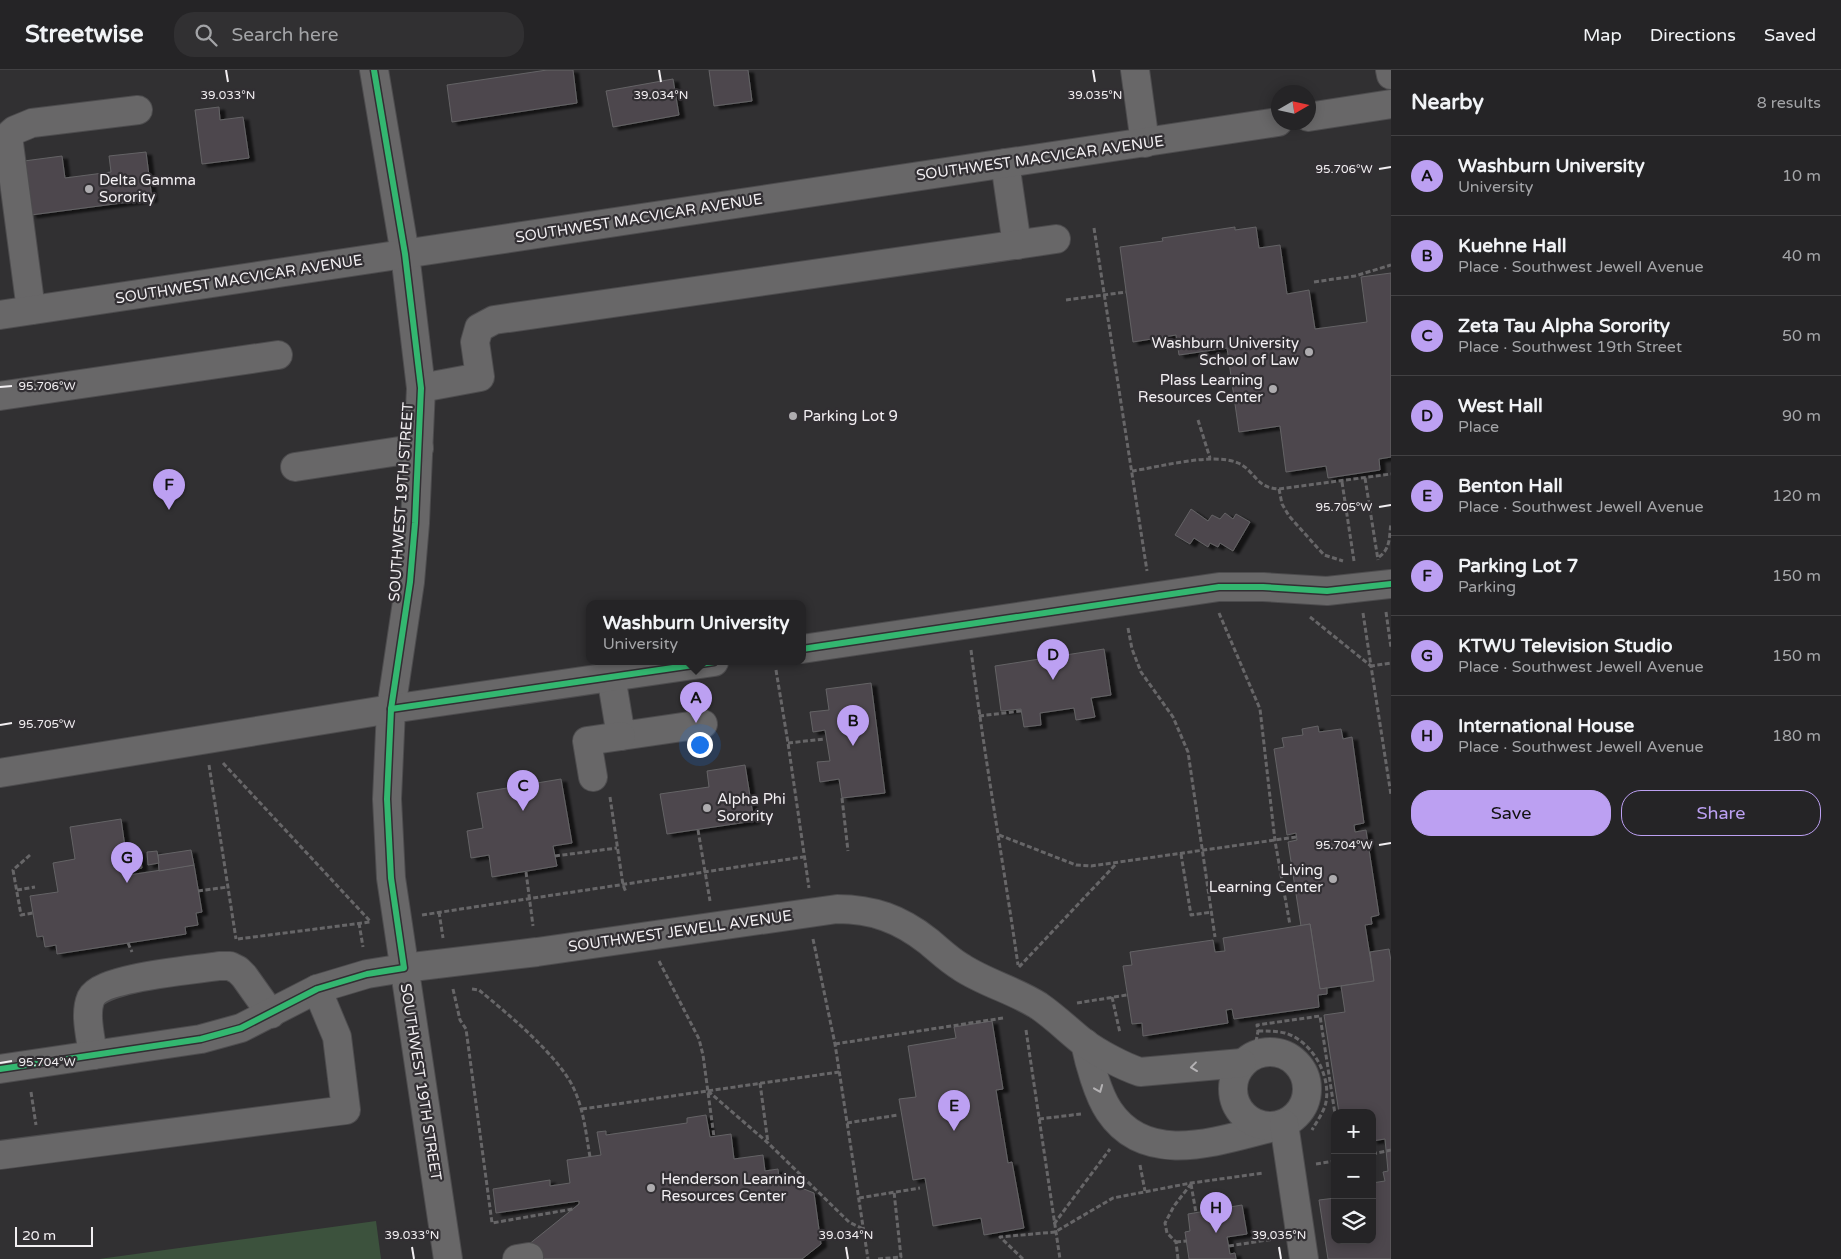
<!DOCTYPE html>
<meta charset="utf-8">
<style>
:root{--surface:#252426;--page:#313032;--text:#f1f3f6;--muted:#a3a4a7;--line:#424143;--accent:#bca0f2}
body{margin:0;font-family:"Varela Round",sans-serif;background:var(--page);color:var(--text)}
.controls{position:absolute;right:15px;bottom:15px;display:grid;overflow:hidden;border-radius:10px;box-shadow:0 2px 12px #0003}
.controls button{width:45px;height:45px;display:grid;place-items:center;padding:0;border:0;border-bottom:1px solid var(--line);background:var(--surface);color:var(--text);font:25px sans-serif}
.compass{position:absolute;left:1271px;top:15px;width:45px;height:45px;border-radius:50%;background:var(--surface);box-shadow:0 2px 12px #0003;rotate:81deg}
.scale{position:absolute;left:15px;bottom:12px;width:78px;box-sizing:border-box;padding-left:5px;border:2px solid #f2eff2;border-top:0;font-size:14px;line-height:18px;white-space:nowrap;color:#f2eff2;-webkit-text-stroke:4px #322f33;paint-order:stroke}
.you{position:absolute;left:699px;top:674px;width:18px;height:18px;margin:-12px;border:4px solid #fff;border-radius:50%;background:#1a73e8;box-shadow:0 0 0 8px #1a73e833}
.badge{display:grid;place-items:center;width:32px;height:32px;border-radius:50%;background:var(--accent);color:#111;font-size:16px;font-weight:700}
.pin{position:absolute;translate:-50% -41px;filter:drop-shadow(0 1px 2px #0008)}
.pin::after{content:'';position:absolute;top:26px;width:18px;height:15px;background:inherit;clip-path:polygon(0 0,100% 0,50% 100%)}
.popup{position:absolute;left:586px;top:530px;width:220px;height:65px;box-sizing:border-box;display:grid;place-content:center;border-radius:10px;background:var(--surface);filter:drop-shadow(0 1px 4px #0005);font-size:16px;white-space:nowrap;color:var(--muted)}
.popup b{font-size:19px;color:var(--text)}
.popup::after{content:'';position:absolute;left:50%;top:100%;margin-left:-10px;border:10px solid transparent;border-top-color:var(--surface)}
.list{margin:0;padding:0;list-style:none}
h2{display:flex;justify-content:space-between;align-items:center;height:65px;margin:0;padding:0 20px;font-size:21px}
h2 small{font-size:16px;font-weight:400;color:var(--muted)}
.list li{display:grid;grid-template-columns:32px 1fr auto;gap:15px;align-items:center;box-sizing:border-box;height:80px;padding:0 20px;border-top:1px solid var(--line)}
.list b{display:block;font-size:19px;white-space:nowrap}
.list p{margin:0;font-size:16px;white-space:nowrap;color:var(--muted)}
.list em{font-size:16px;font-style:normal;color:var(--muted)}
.actions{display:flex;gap:10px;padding:15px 20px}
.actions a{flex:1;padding:11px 0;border:1px solid var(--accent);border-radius:20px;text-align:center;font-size:18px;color:var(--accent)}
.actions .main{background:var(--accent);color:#111}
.icon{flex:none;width:28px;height:28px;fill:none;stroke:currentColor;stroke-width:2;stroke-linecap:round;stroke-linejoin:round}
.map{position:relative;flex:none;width:1391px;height:1189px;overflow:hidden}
header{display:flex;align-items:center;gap:30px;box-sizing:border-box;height:70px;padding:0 25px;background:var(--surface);border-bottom:1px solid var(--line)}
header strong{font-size:24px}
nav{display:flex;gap:28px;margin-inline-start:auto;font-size:18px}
.search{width:350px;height:45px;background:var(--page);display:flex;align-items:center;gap:12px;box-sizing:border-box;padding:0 18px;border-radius:20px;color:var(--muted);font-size:19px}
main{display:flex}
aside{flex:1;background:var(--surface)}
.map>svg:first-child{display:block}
.green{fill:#3c523d}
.building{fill:#4d474e;stroke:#646365;filter:url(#shadow)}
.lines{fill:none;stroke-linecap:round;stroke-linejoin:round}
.minor-casing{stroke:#4d4c4e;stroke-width:30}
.path{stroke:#676668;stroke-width:3;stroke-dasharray:5 2.5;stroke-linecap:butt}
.minor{stroke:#686768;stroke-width:28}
.cycleway-casing{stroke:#322f33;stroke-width:9}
.cycleway{stroke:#33b770;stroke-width:6}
.oneway{stroke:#b4b2b4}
.ticks{fill:none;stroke:#f2eff2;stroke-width:2}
.poi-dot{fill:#aeacaf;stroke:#322f33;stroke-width:2}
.labels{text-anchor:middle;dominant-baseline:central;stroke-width:4.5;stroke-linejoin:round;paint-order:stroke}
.street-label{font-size:15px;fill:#f2eff2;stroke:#322f33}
.poi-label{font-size:15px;fill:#f2eff2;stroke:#322f33;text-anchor:start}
.ticks-label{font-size:12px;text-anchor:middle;fill:#f2eff2;stroke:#322f33;stroke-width:4.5;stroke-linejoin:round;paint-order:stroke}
</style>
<header>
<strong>Streetwise</strong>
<div class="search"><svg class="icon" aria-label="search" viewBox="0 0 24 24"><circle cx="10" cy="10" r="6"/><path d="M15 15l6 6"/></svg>Search here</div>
<nav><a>Map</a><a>Directions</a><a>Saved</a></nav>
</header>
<main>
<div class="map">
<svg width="1391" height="1189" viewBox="0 0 1391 1189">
<defs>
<filter id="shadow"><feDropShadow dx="5.5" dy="3" stdDeviation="1" flood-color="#0009"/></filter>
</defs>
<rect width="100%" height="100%" fill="#313032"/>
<polygon class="green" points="376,1151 381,1189 99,1189"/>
<g class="building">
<polygon points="547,0 573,0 577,33 452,52 447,15"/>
<polygon points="709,0 748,0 752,31 714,36"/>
<polygon points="673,9 679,45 613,57 606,21"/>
<polygon points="219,37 220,50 243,47 249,88 202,94 195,40"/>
<polygon points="146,82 152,129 31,145 24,91 62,86 65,108 111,102 109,86"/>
<polygon points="1235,157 1235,160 1256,157 1259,178 1280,175 1287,224 1309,220 1315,259 1367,252 1361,207 1391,203 1391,387 1379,389 1380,400 1328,408 1326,396 1286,402 1280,356 1239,362 1227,278 1179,285 1176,265 1133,272 1120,177 1163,171 1162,168"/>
<polygon points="1191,439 1208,451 1212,445 1220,449 1225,443 1233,449 1236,444 1250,452 1233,481 1220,473 1218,477 1210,473 1208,477 1194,468 1190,474 1175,465"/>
<polygon points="1104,579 1111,625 1091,628 1095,647 1076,650 1074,638 1040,643 1041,655 1024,657 1021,639 1001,641 995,596"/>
<polygon points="871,613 885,723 842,728 839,709 820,712 817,692 830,691 825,660 813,662 810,642 829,640 826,619"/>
<polygon points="1318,656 1319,662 1341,659 1343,669 1352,667 1364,753 1354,755 1355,762 1366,760 1379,845 1371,847 1372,854 1365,855 1374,911 1320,919 1310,854 1301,856 1288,772 1297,770 1296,763 1287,765 1274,679 1284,677 1282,668 1303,665 1302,659"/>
<polygon points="745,695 754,751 667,764 660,724 709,717 707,701"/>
<polygon points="561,709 572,773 553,776 557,796 492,807 489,785 471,788 467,761 483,758 477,723"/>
<polygon points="121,749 129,805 194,795 202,842 196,843 198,855 185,857 186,864 57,884 56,875 45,877 43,866 37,867 30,826 58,822 53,793 75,789 70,757"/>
<polygon points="139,780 142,798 129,801 126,782"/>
<polygon points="191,780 194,795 159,801 158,785"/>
<polygon points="157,781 159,793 148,795 147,782"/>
<polygon points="1310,854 1320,919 1327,918 1327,924 1318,925 1319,937 1234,949 1232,939 1226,940 1228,953 1143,966 1142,953 1132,954 1123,896 1132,895 1130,882 1213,870 1215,882 1225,881 1223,868"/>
<polygon points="1389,879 1391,891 1391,1189 1328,1189 1319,1130 1335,1128 1335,1170 1372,1170 1372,1113 1385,1111 1383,1102 1388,1101 1385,1069 1372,1071 1372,1043 1339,1043 1324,945 1345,942 1341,916 1374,911 1370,882"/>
<polygon points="992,951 1003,1019 996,1020 1008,1093 1012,1092 1024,1158 984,1165 981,1148 933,1156 925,1108 913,1110 899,1029 916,1027 908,976 956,968 954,957"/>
<polygon points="706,1045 710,1067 731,1064 734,1089 763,1085 765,1101 778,1099 779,1109 814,1123 821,1174 802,1189 530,1189 528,1175 579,1134 579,1131 496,1143 493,1119 550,1110 550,1116 570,1113 567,1090 601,1085 597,1062 606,1061 606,1065 687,1053 687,1048"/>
<polygon points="1242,1135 1247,1164 1227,1167 1230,1184 1235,1183 1236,1189 1189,1189 1185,1162 1190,1161 1188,1144"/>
</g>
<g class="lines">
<defs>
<g id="minor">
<polyline points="374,0 405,184 421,318 415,453 410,512 391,639 387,729 391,808 448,1189"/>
<polyline points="1135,0 1145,73"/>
<polyline points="1390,0 1391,5"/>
<polyline points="1308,47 1391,34"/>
<polyline points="1005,93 1017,175"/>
<polyline points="31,240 8,66 15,60 32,53 138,40"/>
<polyline points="0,245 1278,52"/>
<polyline points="421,318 480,307 475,272 479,258 494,250 1056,169"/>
<polyline points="0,326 278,285"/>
<polyline points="295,397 419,378"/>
<polyline points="802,579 1219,517 1263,517 1327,521 1391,514"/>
<polyline points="611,606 621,666 703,654"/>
<polyline points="0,703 391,639 714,592"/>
<polyline points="593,707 587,671 621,666"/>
<path d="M1085 973C1089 992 1098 1025 1109 1041 1147 1098 1220 1070 1274 1057"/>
<circle cx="1270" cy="1019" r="37"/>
<path d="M93 985C91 968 84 944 91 928 101 907 195 900 219 896H230L238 900 244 906 271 944"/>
<path d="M0 999 201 969 241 958 317 919 367 904 404 898 537 882 837 839C873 839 900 849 928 871 939 880 949 890 961 897 985 913 1014 920 1039 936 1055 947 1068 960 1083 972 1098 983 1122 996 1140 1002L1242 993"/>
<polyline points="1284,1054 1304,1189"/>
<polyline points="0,1085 346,1040 337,967 317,919"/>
<polyline points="517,1189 529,1187"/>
</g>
</defs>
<use href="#minor" class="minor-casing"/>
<g class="path">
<polyline points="1094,158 1147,501"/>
<polyline points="1314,212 1355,206 1391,195"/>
<polyline points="1066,230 1126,222"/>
<polyline points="1198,350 1210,388"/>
<path d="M1132 401C1160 397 1213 382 1238 393 1256 401 1255 418 1279 419L1391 404"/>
<polyline points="1365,408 1378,490"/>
<polyline points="1342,412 1354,491"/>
<polyline points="1279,419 1282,434 1289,446 1324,485 1343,491"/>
<path d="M1379 487C1391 478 1389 467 1391 453"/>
<polyline points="1386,542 1391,578"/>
<polyline points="1219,543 1260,639 1275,771 1290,855"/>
<polyline points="1363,543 1371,596 1391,593"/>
<polyline points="1310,547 1371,596 1391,725"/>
<polyline points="1128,558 1132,579 1141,602 1173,647 1188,682 1215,867"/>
<path d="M971 580C984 685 1003 790 1018 895"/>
<polyline points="776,600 788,673 809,818"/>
<polyline points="979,646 1021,641"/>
<polyline points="788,673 824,669"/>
<polyline points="223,693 370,851"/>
<polyline points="209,695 236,869"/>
<polyline points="610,727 623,815 626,822"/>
<polyline points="842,728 848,781"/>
<polyline points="698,760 710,831"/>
<polyline points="999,765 1076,795 1091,796 1296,767"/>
<polyline points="1181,784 1191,845 1212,842"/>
<polyline points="30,785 13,800 21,845 33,843"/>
<polyline points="555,786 617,778"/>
<polyline points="526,802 533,856"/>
<polyline points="17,820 35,817"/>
<polyline points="198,821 228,817"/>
<polyline points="439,842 443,868"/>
<polyline points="422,845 803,787"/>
<polyline points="359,853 363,877"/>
<polyline points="238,869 370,852"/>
<polyline points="813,869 835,974 868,1189"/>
<polyline points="128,873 132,882"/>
<polyline points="659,891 699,969 703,985 714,1067"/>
<polyline points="1019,897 1116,794"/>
<polyline points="453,919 460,950 466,959 492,1153 573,1139"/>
<path d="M472 919 479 920C508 944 559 986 574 1019 584 1041 586 1064 590 1087"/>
<polyline points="1112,927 1120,963"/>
<polyline points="1077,933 1127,925"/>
<polyline points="1026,960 1060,1189"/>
<path d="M1258 961C1268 961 1276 961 1285 963 1312 971 1331 1005 1326 1032 1324 1042 1317 1051 1312 1060"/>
<polyline points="1256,972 1258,961 1257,955 1320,946 1335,1044"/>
<polyline points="835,974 1003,948"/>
<polyline points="760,1013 768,1073"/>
<polyline points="708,1021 768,1073 849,1152 863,1159"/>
<polyline points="31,1022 36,1055"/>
<polyline points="582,1039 839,1002"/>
<polyline points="1039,1049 1081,1044"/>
<polyline points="847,1053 898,1045"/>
<polyline points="1372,1084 1391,1080"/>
<polyline points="1316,1094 1335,1091"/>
<polyline points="1140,1095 1145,1121"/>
<polyline points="1191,1114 1196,1143"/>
<polyline points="859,1128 920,1118"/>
<polyline points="1054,1154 1110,1079"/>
<polyline points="1176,1172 1187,1171"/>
<polyline points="1229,1176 1274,1169"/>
<polyline points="878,1189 901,1187 894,1122"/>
<polyline points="1023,1189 1000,1167 1055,1162 1113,1128 1191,1113 1264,1103"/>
<polyline points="1178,1189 1176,1172 1167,1163 1165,1153 1174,1136 1191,1114"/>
</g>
<use href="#minor" class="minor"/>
<defs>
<g id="cycleway">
<polyline points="802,579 1219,517 1263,517 1327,521 1391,514"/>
<polyline points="391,639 714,592"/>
<polyline points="0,999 201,969 241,958 317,919 367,904 404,898 391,808 387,729 391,639 410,512 415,453 421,318 405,184 374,0"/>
</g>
</defs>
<use href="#cycleway" class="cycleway-casing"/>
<use href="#cycleway" class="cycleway"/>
</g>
<defs><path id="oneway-chevron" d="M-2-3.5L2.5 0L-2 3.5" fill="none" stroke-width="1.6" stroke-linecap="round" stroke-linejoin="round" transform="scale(1.25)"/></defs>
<g class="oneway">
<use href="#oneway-chevron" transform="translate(1194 997) rotate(173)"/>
<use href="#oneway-chevron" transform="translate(1099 1019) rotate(68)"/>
</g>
<path class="ticks" d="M226 0 228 12M659 0 661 12M1093 0 1095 12M1379 99 1391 97M0 317 12 316M1379 437 1391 435M0 655 12 653M1379 775 1391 773M0 993 12 991M412 1177 414 1189M846 1177 848 1189M1279 1177 1281 1189"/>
<g class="poi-dot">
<circle cx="89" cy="119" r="5"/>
<circle cx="1309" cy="282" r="5"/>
<circle cx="1273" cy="319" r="5"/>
<circle cx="793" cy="346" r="5"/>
<circle cx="707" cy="738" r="5"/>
<circle cx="1333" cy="809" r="5"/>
<circle cx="651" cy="1118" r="5"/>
</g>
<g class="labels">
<g class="street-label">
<text transform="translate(1040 88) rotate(-8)">SOUTHWEST MACVICAR AVENUE</text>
<text transform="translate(639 148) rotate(-9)">SOUTHWEST MACVICAR AVENUE</text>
<text transform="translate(239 209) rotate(-9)">SOUTHWEST MACVICAR AVENUE</text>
<text transform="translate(401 432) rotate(-86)">SOUTHWEST 19TH STREET</text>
<text transform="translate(680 861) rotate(-8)">SOUTHWEST JEWELL AVENUE</text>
<text transform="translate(421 1012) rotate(81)">SOUTHWEST 19TH STREET</text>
</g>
<g class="poi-label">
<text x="99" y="110">Delta Gamma<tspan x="99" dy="17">Sorority</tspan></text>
<text x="1299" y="273" text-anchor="end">Washburn University<tspan x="1299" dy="17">School of Law</tspan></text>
<text x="1263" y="310" text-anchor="end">Plass Learning<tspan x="1263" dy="17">Resources Center</tspan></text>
<text x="803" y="346">Parking Lot 9</text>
<text x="717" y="729">Alpha Phi<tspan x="717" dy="17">Sorority</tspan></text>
<text x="1323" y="800" text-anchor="end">Living<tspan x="1323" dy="17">Learning Center</tspan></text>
<text x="661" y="1109">Henderson Learning<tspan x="661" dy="17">Resources Center</tspan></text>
</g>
</g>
<g class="ticks-label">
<text x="228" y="29">39.033°N</text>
<text x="661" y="29">39.034°N</text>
<text x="1095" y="29">39.035°N</text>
<text x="1344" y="103">95.706°W</text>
<text x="47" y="320">95.706°W</text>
<text x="1344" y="441">95.705°W</text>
<text x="47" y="658">95.705°W</text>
<text x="1344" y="779">95.704°W</text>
<text x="47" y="996">95.704°W</text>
<text x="412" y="1169">39.033°N</text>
<text x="846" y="1169">39.034°N</text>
<text x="1279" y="1169">39.035°N</text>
</g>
</svg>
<div class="controls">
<button>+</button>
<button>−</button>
<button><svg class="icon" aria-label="layers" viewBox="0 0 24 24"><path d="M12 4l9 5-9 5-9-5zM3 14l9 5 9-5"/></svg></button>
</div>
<svg class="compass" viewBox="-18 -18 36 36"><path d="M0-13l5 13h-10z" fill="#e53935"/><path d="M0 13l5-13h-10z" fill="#a3a4a7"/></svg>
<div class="scale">20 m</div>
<div class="you"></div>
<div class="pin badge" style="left:696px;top:653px">A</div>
<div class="popup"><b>Washburn University</b>University</div>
<div class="pin badge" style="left:853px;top:676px">B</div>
<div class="pin badge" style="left:523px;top:741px">C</div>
<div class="pin badge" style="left:1053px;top:610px">D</div>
<div class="pin badge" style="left:954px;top:1061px">E</div>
<div class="pin badge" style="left:169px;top:440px">F</div>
<div class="pin badge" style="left:127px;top:813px">G</div>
<div class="pin badge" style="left:1216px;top:1163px">H</div>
</div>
<aside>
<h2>Nearby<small>8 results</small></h2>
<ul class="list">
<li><span class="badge">A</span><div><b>Washburn University</b><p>University</p></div><em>10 m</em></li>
<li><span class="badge">B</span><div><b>Kuehne Hall</b><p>Place · Southwest Jewell Avenue</p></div><em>40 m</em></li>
<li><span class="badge">C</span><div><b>Zeta Tau Alpha Sorority</b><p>Place · Southwest 19th Street</p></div><em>50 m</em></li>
<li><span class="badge">D</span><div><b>West Hall</b><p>Place</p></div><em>90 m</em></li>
<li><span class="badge">E</span><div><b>Benton Hall</b><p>Place · Southwest Jewell Avenue</p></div><em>120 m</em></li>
<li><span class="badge">F</span><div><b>Parking Lot 7</b><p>Parking</p></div><em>150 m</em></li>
<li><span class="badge">G</span><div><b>KTWU Television Studio</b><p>Place · Southwest Jewell Avenue</p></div><em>150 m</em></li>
<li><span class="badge">H</span><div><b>International House</b><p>Place · Southwest Jewell Avenue</p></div><em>180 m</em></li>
</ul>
<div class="actions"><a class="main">Save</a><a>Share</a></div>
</aside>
</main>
